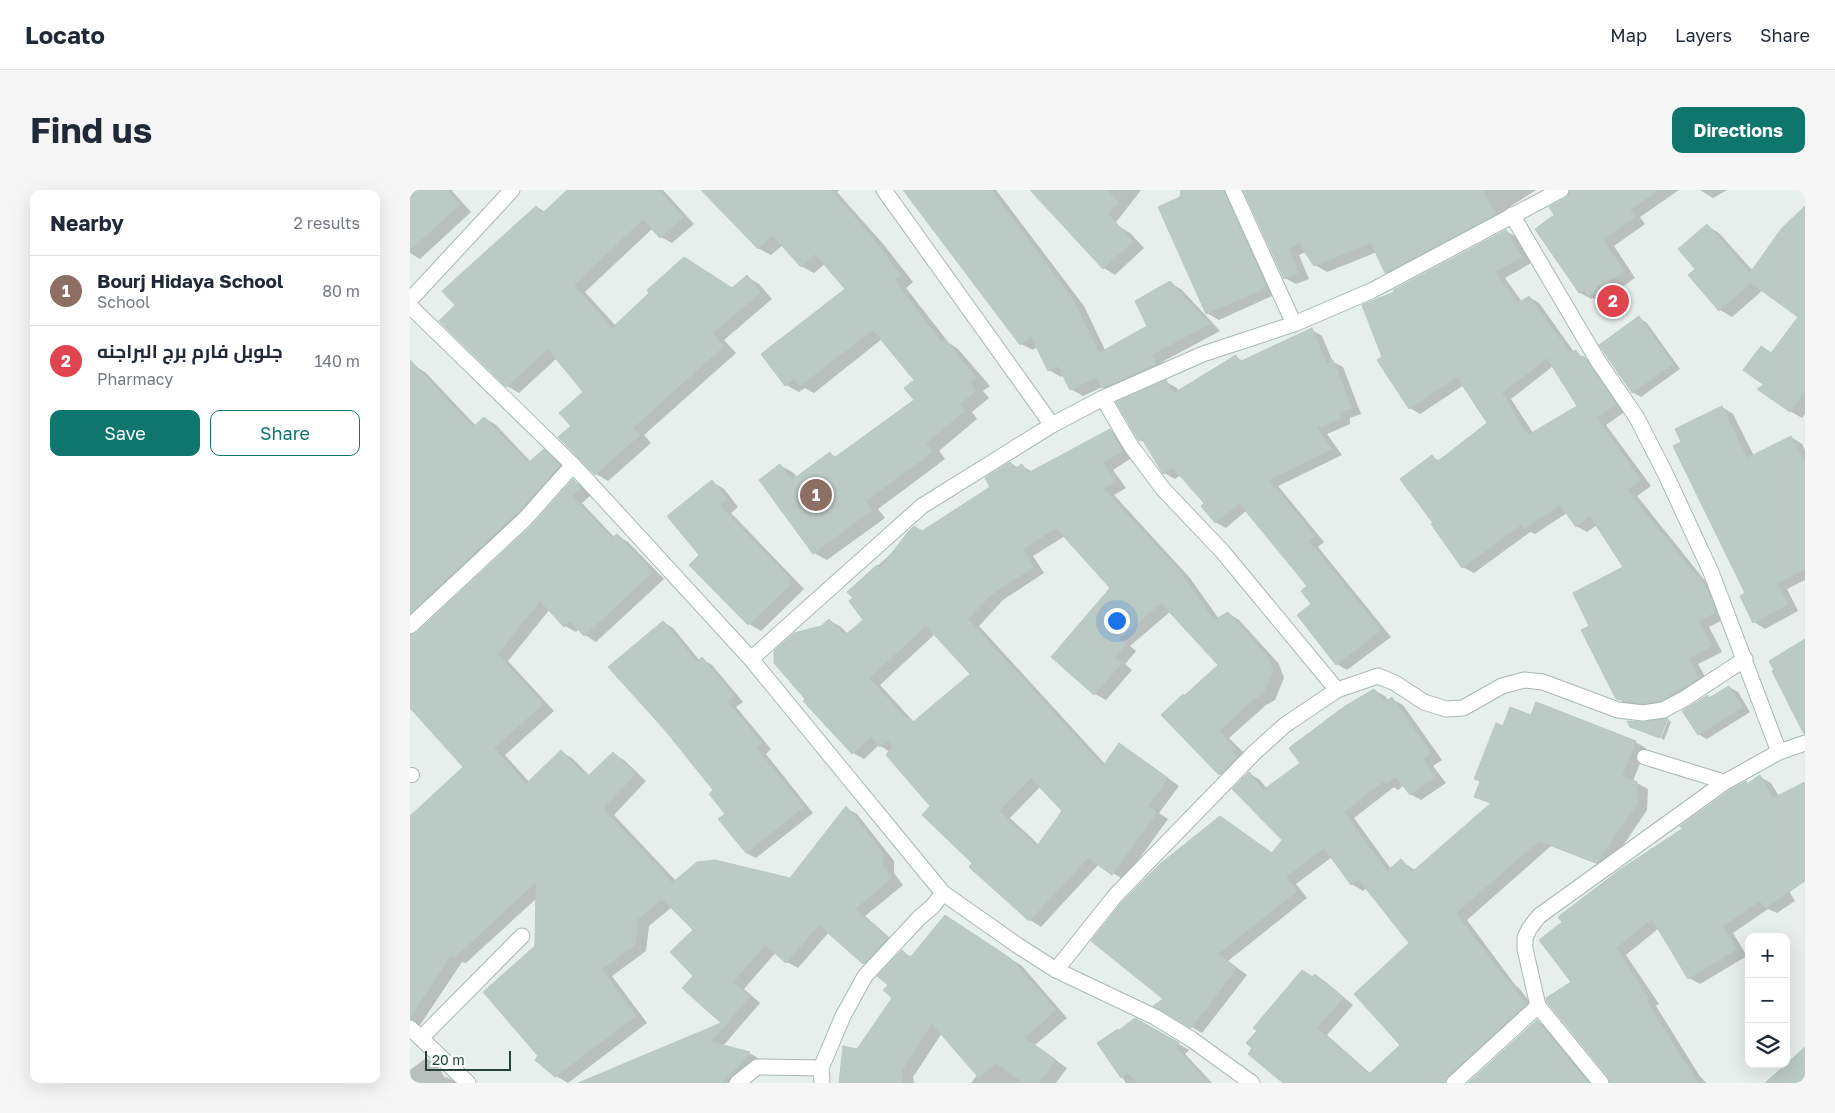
<!DOCTYPE html>
<meta charset="utf-8">
<style>
:root{--surface:#fff;--page:#f6f6f7;--text:#1f2937;--muted:#747a83;--line:#e0e1e3;--accent:#0f766e}
body{margin:0;font-family:"Golos Text",Cairo,sans-serif;background:var(--page);color:var(--text)}
.controls{position:absolute;right:15px;bottom:15px;display:grid;overflow:hidden;border-radius:10px;box-shadow:0 5px 20px #0002}
.controls button{width:45px;height:45px;display:grid;place-items:center;padding:0;border:0;border-bottom:1px solid var(--line);background:var(--surface);color:var(--text);font:25px sans-serif}
.scale{position:absolute;left:15px;bottom:12px;width:86px;box-sizing:border-box;padding-left:5px;border:2px solid #24423a;border-top:0;font-size:14px;line-height:18px;white-space:nowrap;color:#24423a;-webkit-text-stroke:4px #f7fbf9;paint-order:stroke}
.you{position:absolute;left:706px;top:430px;width:18px;height:18px;margin:-12px;border:4px solid #fff;border-radius:50%;background:#1a73e8;box-shadow:0 0 0 8px #1a73e833}
.badge{display:grid;place-items:center;width:32px;height:32px;border-radius:50%;background:var(--accent);color:#fff;font-size:16px;font-weight:700}
.pin{position:absolute;translate:-50% -50%;border:2px solid #fff;box-shadow:0 1px 5px #0006}
.list{margin:0;padding:0;list-style:none}
h2{display:flex;justify-content:space-between;align-items:center;height:65px;margin:0;padding:0 20px;font-size:21px}
h2 small{font-size:16px;font-weight:400;color:var(--muted)}
.list li{display:grid;grid-template-columns:32px 1fr auto;gap:15px;align-items:center;box-sizing:border-box;height:70px;padding:0 20px;border-top:1px solid var(--line)}
.list b{display:block;font-size:19px;white-space:nowrap}
.list p{margin:0;font-size:16px;white-space:nowrap;color:var(--muted)}
.list em{font-size:16px;font-style:normal;color:var(--muted)}
.actions{display:flex;gap:10px;padding:15px 20px}
.actions a{flex:1;padding:11px 0;border:1px solid var(--accent);border-radius:10px;text-align:center;font-size:18px;color:var(--accent)}
.actions .main{background:var(--accent);color:#fff}
.icon{flex:none;width:28px;height:28px;fill:none;stroke:currentColor;stroke-width:2;stroke-linecap:round;stroke-linejoin:round}
.map{position:relative;flex:none;width:1395px;height:893px;overflow:hidden;border-radius:10px}
header{display:flex;align-items:center;gap:30px;box-sizing:border-box;height:70px;padding:0 25px;background:var(--surface);border-bottom:1px solid var(--line)}
header strong{font-size:24px}
nav{display:flex;gap:28px;margin-inline-start:auto;font-size:18px}
.intro{display:flex;align-items:center;justify-content:space-between;box-sizing:border-box;height:120px;padding:0 30px}
h1{margin:0;font-size:35px}
.button{padding:12px 22px;border-radius:10px;background:var(--accent);color:#fff;font-size:18px;font-weight:700}
main{display:flex;gap:30px;padding:0 30px}
aside{flex:1;background:var(--surface);border-radius:10px;box-shadow:0 5px 20px #0002}
.map>svg:first-child{display:block}
.shadow{fill:#0003;fill-rule:evenodd}
.building{fill:#bbcac4;stroke:#b8c9c2;fill-rule:evenodd}
.lines{fill:none;stroke-linecap:round;stroke-linejoin:round}
.lane-casing{stroke:#a8b8b2;stroke-width:16}
.street-casing{stroke:#a8b8b2;stroke-width:17}
.secondary-casing{stroke:#a4bbb3;stroke-width:17}
.lane{stroke:#fff;stroke-width:14}
.street{stroke:#fff;stroke-width:15}
.secondary{stroke:#fff;stroke-width:15}
</style>
<header>
<strong>Locato</strong>
<nav><a>Map</a><a>Layers</a><a>Share</a></nav>
</header>
<div class="intro"><h1>Find us</h1><a class="button">Directions</a></div>
<main>
<aside>
<h2>Nearby<small>2 results</small></h2>
<ul class="list">
<li><span class="badge" style="background:#8d6e63">1</span><div><b>Bourj Hidaya School</b><p>School</p></div><em>80 m</em></li>
<li><span class="badge" style="background:#e0444e">2</span><div><b>جلوبل فارم برج البراجنه</b><p>Pharmacy</p></div><em>140 m</em></li>
</ul>
<div class="actions"><a class="main">Save</a><a>Share</a></div>
</aside>
<div class="map">
<svg width="1395" height="893" viewBox="0 0 1395 893">
<rect width="100%" height="100%" fill="#e6efeb"/>
<g class="shadow">
<polygon points="0,0 43,0 42,1 61,22 10,69 0,63"/>
<polygon points="159,0 253,0 284,34 262,53 251,47 243,38 175,102 206,136 323,99 337,87 349,94 362,109 314,150 326,163 234,245 241,253 198,291 186,284 162,236 175,202 147,168 109,203 97,196 30,131 47,115 127,17 135,22"/>
<polygon points="297,0 429,0 427,2 474,55 503,92 496,98 539,153 548,159 580,196 573,201 579,208 562,222 567,229 529,261 535,269 468,319 475,328 417,370 404,363 371,276 384,283 387,288 420,264 427,267 506,210 506,190 472,149 404,203 395,198 389,202 376,195 437,99 415,74 404,83 391,76 373,55 361,65 348,58"/>
<polygon points="503,0 586,0 674,116 695,160 739,137 760,93 772,100 810,141 752,172 757,181 705,204 692,197 673,206 661,199 654,185 651,187 639,180 628,156 623,160 611,154"/>
<polygon points="621,0 731,0 700,40 708,36 720,43 734,58 705,85 694,78"/>
<polygon points="772,0 828,0 867,102 861,104 862,106 809,130 797,123 771,8"/>
<polygon points="835,0 1126,0 1092,22 1097,30 988,89 976,82 967,62 917,82 905,75 896,62 889,65 899,89 886,94 875,88"/>
<polygon points="1162,0 1269,0 1230,27 1235,34 1204,56 1225,88 1190,112 1183,108 1181,109 1169,102 1146,25 1160,6"/>
<polygon points="1290,0 1317,0 1303,8"/>
<polygon points="1395,18 1395,224 1392,228 1380,221 1356,195 1361,164 1389,127 1353,100 1322,127 1310,120 1280,85 1286,79 1297,36 1309,43 1343,81"/>
<path d="M1096 41 1106 47 1121 73 1095 88 1112 112 1119 107 1129 113 1164 162 1184 173 1216 221 1196 235 1241 296 1227 306 1308 407 1316 428 1299 437 1312 462 1288 474 1299 494 1244 519 1218 515 1207 508 1181 436 1215 378 1187 335 1177 342 1166 336 1157 323 1125 344 1120 342 1064 383 1053 377 1022 267 1030 271 1079 233 1054 195 1010 224 1000 218 973 168 986 103ZM1143 176 1169 217 1123 243 1101 209Z"/>
<polygon points="1229,128 1237,133 1270,179 1231,207 1222,202"/>
<polygon points="902,140 912,146 923,172 933,177 951,224 940,228 940,234 917,244 932,265 868,296 914,352 908,357 981,447 937,480 927,474 903,414 899,396 837,320 816,338 805,332 796,313 771,285 765,289 754,283 737,254 730,250 756,192 767,198 769,201 826,167 833,171"/>
<polygon points="0,171 6,177 15,182 66,236 75,228 86,235 121,272 134,261 145,267 161,283 5,435 1,447 7,444 122,337 163,291 175,297 181,305 172,313 204,347 207,345 218,352 254,389 186,452 175,445 169,439 166,442 155,436 140,419 98,471 144,521 95,565 120,593 151,562 162,568 180,586 203,564 214,570 236,591 204,625 266,691 381,689 436,618 447,624 484,671 484,683 493,695 455,726 488,755 465,779 454,773 419,742 388,778 377,772 366,762 334,799 350,813 313,856 341,864 351,870 320,893 171,893 314,833 284,786 285,740 262,717 239,736 236,761 202,786 237,833 158,893 146,886 127,870 130,866 126,757 127,708 56,773 52,772 10,835 4,838 0,850 0,627 54,577 0,516"/>
<polygon points="1312,217 1323,224 1344,266 1381,247 1392,254 1395,260 1395,390 1377,399 1388,421 1355,439 1344,432 1332,407 1337,404 1273,252"/>
<path d="M700 240 711 247 723 267 703 280 716 298 704 305 780 388 809 429 818 423 829 430 869 474 874 488 865 510 856 515 819 548 837 566 821 591 810 584 752 525 810 475 761 421 720 456 726 461 715 474 722 480 696 510 685 504 702 398 655 346 623 366 634 383 593 410 569 436 696 575 721 562 769 596 749 623 758 629 714 690 689 674 631 737 620 730 561 676 564 673 480 562 469 555 454 569 443 563 412 437 419 430 431 437 438 444 454 431 444 408 439 402 485 360 582 297 601 273 608 278 612 276 623 282ZM525 444 562 484 504 532 470 495ZM631 596 654 621 629 655 600 628Z"/>
<polygon points="302,292 314,299 328,317 321,323 394,399 351,441 339,434 281,375 291,365"/>
<polygon points="253,432 263,438 290,471 292,469 302,475 333,512 326,517 361,559 356,564 403,623 346,668 336,663 304,601"/>
<polygon points="1395,450 1395,544 1378,514 1380,513"/>
<polygon points="1319,497 1328,502 1340,522 1297,549 1288,544 1298,506 1301,508"/>
<polygon points="964,500 975,506 979,511 982,509 993,515 1032,570 1023,576 1036,593 1011,610 1000,604 994,595 988,600 984,597 944,628 981,679 991,671 1005,680 1081,614 1066,606 1094,538 1121,527 1225,552 1236,558 1223,591 1238,599 1237,620 1198,678 1141,656 1057,730 1106,796 1109,798 1127,821 1048,893 876,893 893,781 904,787 906,785 916,792 943,815 917,845 961,884 991,855 1001,753 957,698 953,701 942,694 922,667 886,694 897,708 818,771 837,785 792,843 745,815 755,809 810,627 863,664 874,650 839,583 850,590 857,599 892,573"/>
<polygon points="1257,529 1261,532 1254,550 1251,548 1258,531 1234,534"/>
<polygon points="1350,587 1361,593 1369,606 1395,593 1395,684 1376,696 1385,711 1367,723 1358,719 1323,743 1337,766 1290,794 1279,788 1249,738 1216,765 1249,814 1246,816 1289,885 1296,893 1201,893 1163,792 1274,639 1336,593 1339,594"/>
<polygon points="547,734 612,776 657,828 625,855 657,878 646,893 561,893 568,884 532,843 503,887 504,893 431,893 448,861 484,808 479,795 492,762 502,767"/>
<polygon points="725,829 779,860 775,864 802,893 716,893 689,853 709,842"/>
<polygon points="1127,831 1138,837 1184,893 1060,893"/>
<polygon points="16,868 27,875 35,888 37,887 47,893 0,893 0,880"/>
</g>
<g class="building">
<polygon points="0,0 36,0 50,14 0,60"/>
<polygon points="157,0 249,0 273,27 250,48 233,29 164,95 202,138 239,103 237,100 274,67 322,98 337,85 351,102 303,143 314,156 223,238 230,245 185,285 148,247 161,236 149,223 173,202 138,159 96,197 29,131 45,115 32,101 126,16 133,23"/>
<polygon points="291,0 421,0 461,46 491,85 484,90 531,151 535,150 567,188 560,193 566,201 550,214 555,221 516,253 523,262 456,311 462,320 403,364 349,290 370,274 382,290 420,262 424,268 504,210 494,198 504,190 463,140 390,196 384,189 375,196 351,164 435,99 405,64 391,77 362,45 348,59"/>
<polygon points="493,0 581,0 662,108 689,163 737,136 725,111 760,91 800,134 741,165 747,174 692,198 686,188 660,200 648,176 638,181 621,146 610,155"/>
<polygon points="620,0 697,0 709,13 698,24 723,51 693,79"/>
<polygon points="771,0 814,0 856,96 850,98 851,100 796,124 748,17 770,7"/>
<polygon points="833,0 1072,0 1086,24 975,83 961,53 904,76 889,53 879,59 888,83 874,89"/>
<polygon points="1160,0 1248,0 1220,20 1225,27 1193,49 1214,81 1178,106 1174,100 1169,103 1125,39 1144,25 1139,17 1156,8"/>
<polygon points="1395,16 1395,201 1380,222 1347,199 1354,195 1333,180 1351,156 1361,163 1388,127 1341,93 1309,121 1278,85 1285,79 1268,59 1297,34 1340,83 1371,39"/>
<path d="M1096 40 1112 67 1085 82 1108 113 1119 106 1160 163 1166 160 1171 168 1174 166 1206 214 1187 228 1231 290 1217 300 1298 400 1306 422 1289 431 1302 456 1279 468 1289 488 1250 511 1233 514 1206 509 1171 440 1179 436 1163 403 1213 377 1180 326 1166 337 1150 315 1114 339 1111 335 1052 378 1021 334 1023 333 990 289 1022 265 1027 272 1077 233 1047 187 999 219 967 170 972 167 952 115 984 102 983 100ZM1137 168 1167 216 1118 245 1092 203Z"/>
<polygon points="1229,126 1263,174 1222,203 1189,155"/>
<polygon points="902,138 917,174 923,170 942,218 930,222 930,229 907,238 922,259 859,290 905,346 899,351 971,440 926,475 887,425 901,414 891,401 897,396 829,313 805,333 791,316 794,313 763,278 753,284 732,249 729,251 706,212 756,190 764,203 826,165 829,172"/>
<polygon points="0,170 63,237 74,227 118,273 134,259 150,275 108,322 0,423"/>
<polygon points="1312,216 1337,268 1381,246 1395,274 1395,379 1367,393 1378,414 1343,433 1330,406 1335,403 1263,256 1271,252 1265,239"/>
<path d="M700 239 713 261 693 273 706 291 694 299 769 380 804 430 818 422 858 467 863 481 853 504 844 509 809 541 826 559 823 561 827 567 809 585 751 525 773 504 774 506 808 475 751 413 709 449 716 454 705 467 712 473 684 505 641 467 700 398 646 338 613 359 624 377 582 404 558 429 693 576 709 553 758 588 738 616 747 622 702 685 678 668 619 731 559 677 562 673 512 625 520 616 476 565 483 556 478 551 470 557 461 547 442 564 393 511 395 509 364 473V461L384 443 411 436 419 429 435 445 453 430 439 411 443 408 437 402 467 375 470 378 498 342 504 336 512 341 580 297 575 288 600 272 605 279 612 274 618 283ZM516 436 560 484 503 532 499 528 497 529 459 488ZM621 588 652 621 627 656 589 621Z"/>
<polygon points="163,289 171,298 162,306 202,348 207,344 243,382 174,446 160,431 154,437 130,411 88,464 133,514 84,558 116,594 151,560 174,584 175,583 178,586 203,562 226,584 193,618 243,672 245,671 262,693 287,672 305,670 380,688 436,616 473,663 473,676 482,688 445,719 478,748 453,774 409,735 376,773 355,755 323,792 340,806 301,852 340,862 328,877 310,893 168,893 311,833 272,798 283,786 260,762 283,740 252,709 228,729 225,755 192,779 226,826 145,887 125,870 128,866 73,802 125,756 126,692 44,768 41,765 0,827 0,626 53,577 0,518 0,445 6,443 121,336"/>
<polygon points="302,290 317,309 310,316 379,387 379,396 338,435 279,375 289,365 257,326"/>
<polygon points="253,431 287,472 292,467 324,506 317,511 352,553 346,558 394,617 336,663 308,629 315,624 299,604 303,600 254,539 198,477"/>
<polygon points="1395,449 1395,544 1394,544 1362,481 1364,480 1359,471"/>
<polygon points="1319,496 1333,517 1288,545 1272,521 1298,505 1299,508"/>
<polygon points="964,499 975,512 982,507 1021,563 1013,569 1026,587 1000,605 986,587 976,594 974,591 934,622 977,681 991,669 1002,682 1081,613 1064,607 1070,591 1064,589 1086,533 1093,536 1100,517 1121,525 1126,512 1226,551 1212,586 1227,592 1227,614 1186,673 1129,651 1046,723 1097,790 1098,790 1116,814 1038,886 1035,893 873,893 838,864 842,858 836,853 847,841 843,838 892,780 902,787 905,784 933,808 907,838 959,884 990,855 944,804 999,753 949,690 941,695 914,658 876,687 887,701 808,764 827,778 781,838 743,816 753,809 681,751 712,712 750,674 810,626 862,663 872,650 822,599 839,582 853,600 890,573 879,558 935,516"/>
<polygon points="1258,528 1250,548 1220,537 1217,531 1234,532"/>
<polygon points="1350,585 1363,608 1395,592 1395,691 1355,718 1350,711 1313,736 1327,759 1278,789 1242,729 1206,758 1239,808 1236,810 1288,893 1200,893 1198,887 1137,812 1136,808 1161,792 1129,750 1152,732 1148,727 1211,679 1272,639 1270,636 1320,600 1336,591 1337,594"/>
<polygon points="535,725 600,768 646,820 615,848 646,870 629,893 614,893 586,873 569,888 522,834 492,880 492,893 429,893 433,856 447,859 482,808 473,800 478,795 467,786 492,760 500,768"/>
<polygon points="725,828 769,853 766,857 799,893 727,893 718,883 711,888 687,853 708,839 709,840"/>
<polygon points="1127,830 1179,893 1058,893"/>
<polygon points="1395,857 1395,893 1355,893 1376,874"/>
</g>
<g class="lines">
<defs>
<g id="lane">
<polyline points="1234,567 1315,592"/>
<polyline points="0,585 2,585"/>
</g>
<g id="street">
<polyline points="474,0 642,235"/>
<polyline points="823,0 884,134"/>
<polyline points="1102,25 1188,171 1227,228 1256,285 1301,382 1369,562"/>
<polyline points="0,110 102,0"/>
<polyline points="0,436 115,329 163,275"/>
<polyline points="341,469 512,316 642,235 693,208 793,164 884,134 961,101 1151,0"/>
<polyline points="927,500 968,486 985,493 1014,512 1036,519 1053,518 1092,496 1114,490 1133,492 1208,520 1233,523 1253,520 1274,509 1335,469"/>
<polyline points="533,703 607,755 646,780 745,827 781,849 842,893"/>
<polyline points="646,780 705,706 845,562 875,535 927,500 812,361 753,299 721,256 693,208"/>
<polyline points="0,838 58,893"/>
<polyline points="11,848 112,746"/>
<polyline points="327,893 347,877 411,878"/>
<polyline points="1044,893 1128,816"/>
<polyline points="1191,893 1128,816 1115,759 1115,748 1119,739 1129,726 1315,592 1369,562 1395,553"/>
</g>
<polyline id="secondary" points="0,116 163,275 341,469 533,703 523,716 509,728 455,786 433,826 411,878 412,893"/>
</defs>
<use href="#lane" class="lane-casing"/>
<use href="#street" class="street-casing"/>
<use href="#secondary" class="secondary-casing"/>
<use href="#lane" class="lane"/>
<use href="#street" class="street"/>
<use href="#secondary" class="secondary"/>
</g>
</svg>
<div class="controls">
<button>+</button>
<button>−</button>
<button><svg class="icon" aria-label="layers" viewBox="0 0 24 24"><path d="M12 4l9 5-9 5-9-5zM3 14l9 5 9-5"/></svg></button>
</div>
<div class="scale">20 m</div>
<div class="you"></div>
<div class="pin badge" style="left:406px;top:305px;background:#8d6e63">1</div>
<div class="pin badge" style="left:1203px;top:111px;background:#e0444e">2</div>
</div>
</main>
